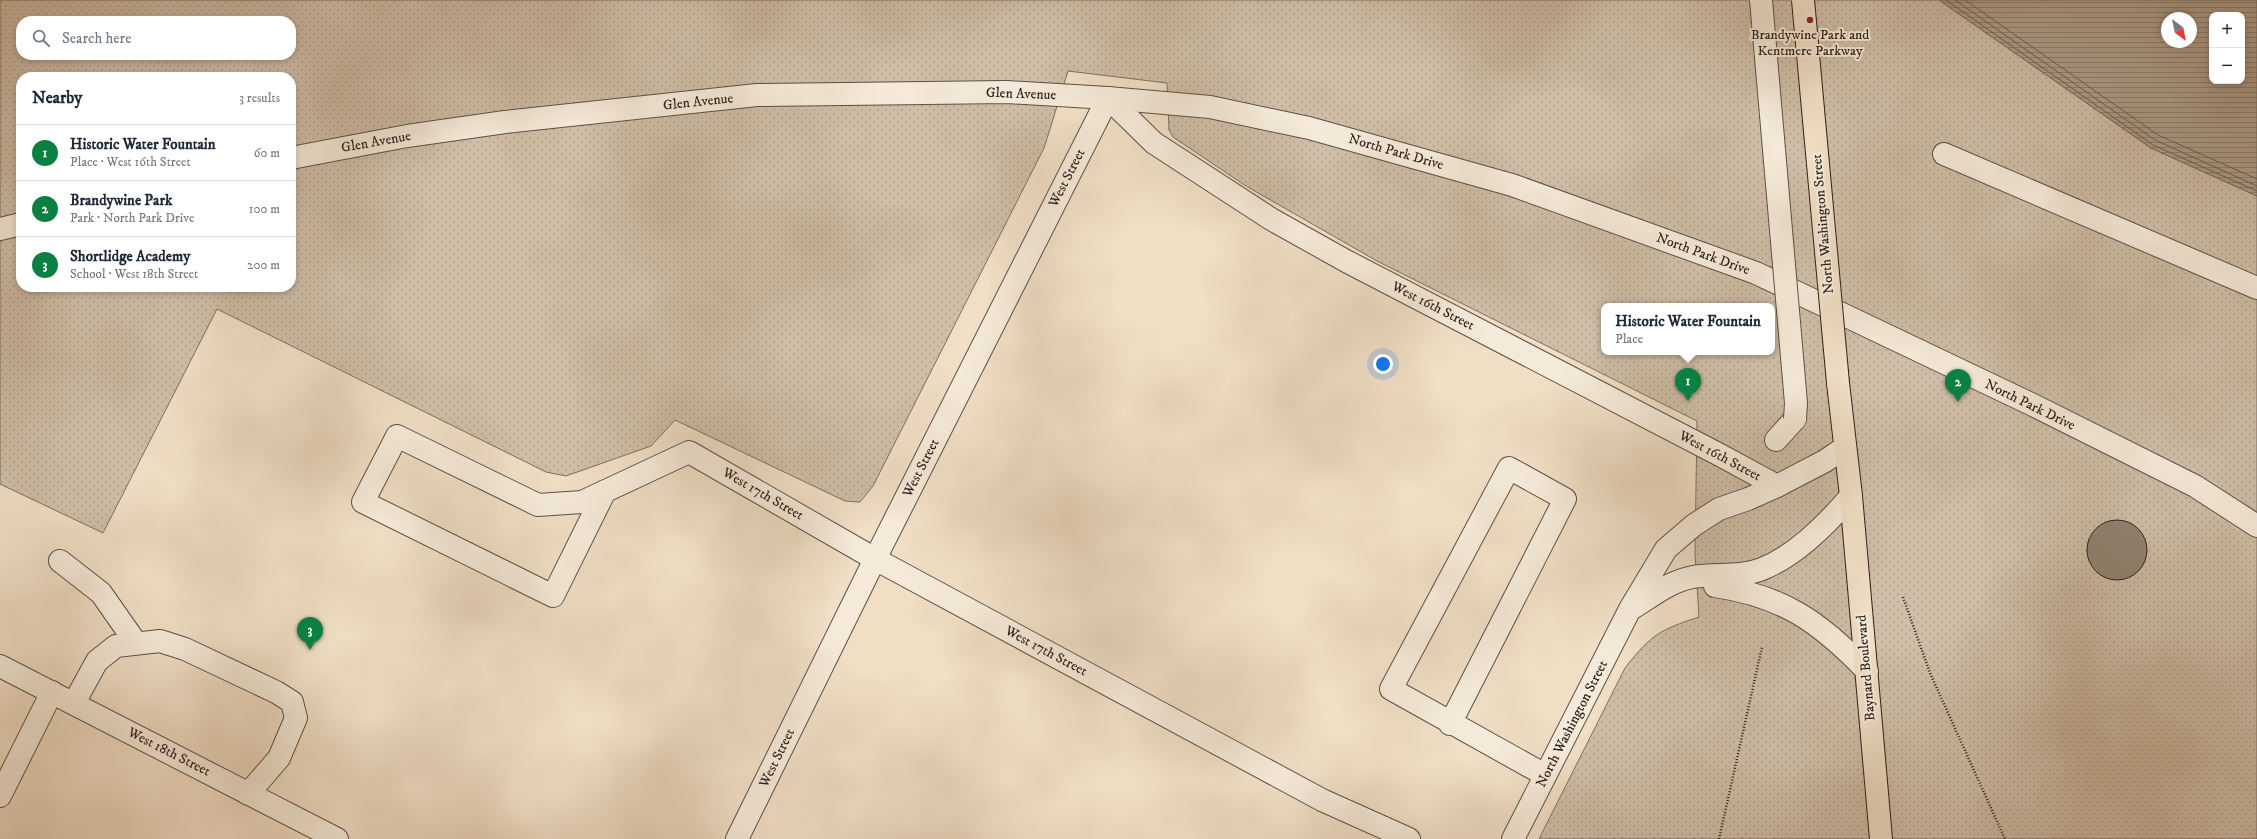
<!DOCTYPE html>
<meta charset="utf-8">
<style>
:root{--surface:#fff;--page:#f6f6f7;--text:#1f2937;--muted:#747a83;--line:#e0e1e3;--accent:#0b8043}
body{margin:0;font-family:"IM FELL DW Pica",serif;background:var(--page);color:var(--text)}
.controls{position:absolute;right:12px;top:12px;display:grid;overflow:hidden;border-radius:8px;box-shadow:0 2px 6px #0003}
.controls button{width:36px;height:36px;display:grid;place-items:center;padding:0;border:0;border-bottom:1px solid var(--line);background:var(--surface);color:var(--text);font:20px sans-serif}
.compass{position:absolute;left:2161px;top:12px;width:36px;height:36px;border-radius:50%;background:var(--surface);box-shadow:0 2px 6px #0003;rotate:147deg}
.you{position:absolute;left:1383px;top:364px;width:14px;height:14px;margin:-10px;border:3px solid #fff;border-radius:50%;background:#1a73e8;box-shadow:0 0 0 6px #1a73e833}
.badge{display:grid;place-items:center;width:26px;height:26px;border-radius:50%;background:var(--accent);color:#fff;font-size:13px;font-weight:700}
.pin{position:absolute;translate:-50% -33px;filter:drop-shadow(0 1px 2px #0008)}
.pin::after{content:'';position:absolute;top:21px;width:14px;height:12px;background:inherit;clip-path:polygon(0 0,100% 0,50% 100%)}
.popup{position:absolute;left:1601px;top:303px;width:174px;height:52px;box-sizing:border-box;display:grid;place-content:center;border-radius:8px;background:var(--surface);filter:drop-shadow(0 1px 3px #0005);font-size:13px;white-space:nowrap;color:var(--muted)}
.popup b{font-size:15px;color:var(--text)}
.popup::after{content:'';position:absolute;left:50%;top:100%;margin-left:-8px;border:8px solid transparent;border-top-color:var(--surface)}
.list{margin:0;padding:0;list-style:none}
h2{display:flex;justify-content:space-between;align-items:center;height:52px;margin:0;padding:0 16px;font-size:17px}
h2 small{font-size:13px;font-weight:400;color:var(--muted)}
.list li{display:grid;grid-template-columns:26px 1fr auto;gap:12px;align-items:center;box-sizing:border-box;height:56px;padding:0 16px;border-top:1px solid var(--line)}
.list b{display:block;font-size:15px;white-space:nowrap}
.list p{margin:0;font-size:13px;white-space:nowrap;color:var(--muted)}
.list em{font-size:13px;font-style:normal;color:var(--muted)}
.icon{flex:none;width:22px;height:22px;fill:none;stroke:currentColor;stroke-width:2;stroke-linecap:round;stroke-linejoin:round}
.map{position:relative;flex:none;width:2257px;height:839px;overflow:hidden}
.search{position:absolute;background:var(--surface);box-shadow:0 2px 6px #0003;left:16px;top:16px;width:280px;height:44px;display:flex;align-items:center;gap:10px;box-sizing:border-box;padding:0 14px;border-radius:16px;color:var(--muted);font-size:15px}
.panel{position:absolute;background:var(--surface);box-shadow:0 2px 6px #0003;left:16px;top:72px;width:280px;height:220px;border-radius:16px}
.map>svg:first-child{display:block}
.park{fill:url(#park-dots);stroke:#7e6f62;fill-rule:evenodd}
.water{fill:url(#water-rules);stroke:#796b5e;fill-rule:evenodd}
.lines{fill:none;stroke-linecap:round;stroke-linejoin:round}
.shore{stroke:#6c5e53;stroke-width:1}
.building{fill:#928373;stroke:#2c201b}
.minor-casing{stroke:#5d5046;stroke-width:24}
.major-casing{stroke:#2c201b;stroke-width:24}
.path{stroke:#2c201b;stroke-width:2.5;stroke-dasharray:1 2;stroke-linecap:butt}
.minor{stroke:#f5ead9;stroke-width:22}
.major{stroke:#f0dec5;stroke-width:22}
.minor-bridge-casing{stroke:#5d5046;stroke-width:24;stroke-linecap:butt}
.major-bridge-casing{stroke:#2c201b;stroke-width:24;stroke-linecap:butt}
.minor-bridge{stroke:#f5ead9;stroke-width:22}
.major-bridge{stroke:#f0dec5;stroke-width:22}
.poi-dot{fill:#8f2418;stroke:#f5ead9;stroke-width:1.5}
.labels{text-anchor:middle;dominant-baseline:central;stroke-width:4;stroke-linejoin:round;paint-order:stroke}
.poi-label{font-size:14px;fill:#2c201b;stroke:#f5ead9}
.street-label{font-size:14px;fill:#2c201b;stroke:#f5ead9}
</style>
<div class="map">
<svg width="2257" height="839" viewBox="0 0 2257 839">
<defs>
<pattern id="park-dots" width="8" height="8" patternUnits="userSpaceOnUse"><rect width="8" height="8" fill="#cfbea8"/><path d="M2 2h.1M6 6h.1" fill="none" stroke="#b2a390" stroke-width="1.8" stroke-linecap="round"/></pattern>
<pattern id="water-rules" width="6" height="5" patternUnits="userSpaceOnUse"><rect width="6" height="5" fill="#ad9d8b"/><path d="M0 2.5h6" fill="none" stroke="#8d8071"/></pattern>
</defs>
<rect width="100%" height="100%" fill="#f0dec5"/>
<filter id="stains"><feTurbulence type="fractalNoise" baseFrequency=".005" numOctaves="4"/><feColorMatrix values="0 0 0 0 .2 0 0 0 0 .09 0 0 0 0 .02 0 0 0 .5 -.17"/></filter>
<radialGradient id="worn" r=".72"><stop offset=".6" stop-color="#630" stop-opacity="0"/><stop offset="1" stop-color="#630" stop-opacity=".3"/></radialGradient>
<path class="park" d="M0 0H1939L2151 148 2257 196V839H1539L1625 668C1651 635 1659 630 1699 617L1695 554 1697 421 1377 261 1246 186 1173 137 1169 130 1167 83 1068 71 1044 148 873 486 860 502 845 501 675 420 651 446 566 476 546 472 217 309 103 533 0 484ZM21 21H291V55H21ZM21 77H291V287H21ZM1604 306H1772V352H1604Z"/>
<path class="water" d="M1939 0H2257V196L2151 148ZM2212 15H2242V81H2212ZM2167 18H2191V42H2167Z"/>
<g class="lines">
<g class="shore">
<polyline points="1946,0 2153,145 2257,191"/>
<polyline points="1955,0 2155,140 2257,186"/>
<polyline points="1965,0 2158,135 2257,179"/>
</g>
</g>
<circle class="building" cx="2117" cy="550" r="30"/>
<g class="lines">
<defs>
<g id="minor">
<polyline points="1108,98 1154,143 1271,219 1346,261 1720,455 1777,486"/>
<polyline points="1944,154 2257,288"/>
<polyline points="291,158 407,136 505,122 757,95 1007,92 1108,98 1210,107 1309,128 1512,185 1756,273 2031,404 2195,486 2257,526"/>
<polyline points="0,229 21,224"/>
<polyline points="1776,440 1795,419"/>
<polyline points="605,491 553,596 363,502 397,436 538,505 582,502 689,452 875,559 1322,800 1409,839"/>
<polyline points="60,561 101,593 136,643"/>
<path d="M1715 586C1783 596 1820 622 1867 671"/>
<path d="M1631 609C1651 597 1670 581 1693 577 1716 573 1739 578 1762 569 1795 556 1828 523 1851 496"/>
<polyline points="0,666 337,839"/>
<polyline points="74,703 97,661 116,646 160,641 185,649 276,692 292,702 296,718 279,758 248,794"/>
<polyline points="1450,724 1565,499 1509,468 1391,689 1545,775"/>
<polyline points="0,796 52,692"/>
<polyline points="737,839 875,559 1108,98"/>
<polyline points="1513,839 1630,609 1666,549 1694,525 1719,509 1748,499 1777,486 1825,461 1844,448"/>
</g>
<polyline id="major" points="1838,383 1851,496 1881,839"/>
</defs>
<use href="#minor" class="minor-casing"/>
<use href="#major" class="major-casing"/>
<g class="path">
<polyline points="1903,597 1930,673 2005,839"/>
<polyline points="1719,839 1762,647"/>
</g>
<use href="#minor" class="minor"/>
<use href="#major" class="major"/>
<defs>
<polyline id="minor-bridge" points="1761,0 1796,403 1795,419"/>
<polyline id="major-bridge" points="1803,0 1838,383"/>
</defs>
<use href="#minor-bridge" class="minor-bridge-casing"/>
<use href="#major-bridge" class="major-bridge-casing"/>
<use href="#minor-bridge" class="minor-bridge"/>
<use href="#major-bridge" class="major-bridge"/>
</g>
<circle class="poi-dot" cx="1810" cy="20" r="4"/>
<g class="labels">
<g class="poi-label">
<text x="1810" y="35">Brandywine Park and<tspan x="1810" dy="16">Kentmere Parkway</tspan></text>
</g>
<g class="street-label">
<text transform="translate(1021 94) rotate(2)">Glen Avenue</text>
<text transform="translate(698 102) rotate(-6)">Glen Avenue</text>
<text transform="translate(376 142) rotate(-10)">Glen Avenue</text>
<text transform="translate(1396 152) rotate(16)">North Park Drive</text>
<text transform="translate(1067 178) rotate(-63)">West Street</text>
<text transform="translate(1823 224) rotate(-95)">North Washington Street</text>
<text transform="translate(1703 254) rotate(20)">North Park Drive</text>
<text transform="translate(1433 306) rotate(27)">West 16th Street</text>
<text transform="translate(2030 405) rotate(26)">North Park Drive</text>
<text transform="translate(1720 456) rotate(28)">West 16th Street</text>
<text transform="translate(921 468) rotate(-63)">West Street</text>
<text transform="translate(763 494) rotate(30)">West 17th Street</text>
<text transform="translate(1046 651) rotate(28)">West 17th Street</text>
<text transform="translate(1866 668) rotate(-95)">Baynard Boulevard</text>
<text transform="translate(1572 724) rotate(-63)">North Washington Street</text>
<text transform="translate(169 752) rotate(27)">West 18th Street</text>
<text transform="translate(777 758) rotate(-64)">West Street</text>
</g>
</g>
<rect width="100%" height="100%" filter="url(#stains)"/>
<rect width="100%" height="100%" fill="url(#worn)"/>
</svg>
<div class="controls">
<button>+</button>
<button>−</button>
</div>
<svg class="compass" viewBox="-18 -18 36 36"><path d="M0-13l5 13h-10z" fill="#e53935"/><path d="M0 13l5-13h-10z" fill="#747a83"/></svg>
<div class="you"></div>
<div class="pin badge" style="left:1688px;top:401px">1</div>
<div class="popup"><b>Historic Water Fountain</b>Place</div>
<div class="pin badge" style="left:1958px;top:402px">2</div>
<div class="pin badge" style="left:310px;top:650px">3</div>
<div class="search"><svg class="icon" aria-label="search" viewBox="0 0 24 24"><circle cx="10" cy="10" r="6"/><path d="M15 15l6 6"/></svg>Search here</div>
<section class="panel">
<h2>Nearby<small>3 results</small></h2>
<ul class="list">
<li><span class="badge">1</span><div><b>Historic Water Fountain</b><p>Place · West 16th Street</p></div><em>60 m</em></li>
<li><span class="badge">2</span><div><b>Brandywine Park</b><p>Park · North Park Drive</p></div><em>100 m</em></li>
<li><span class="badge">3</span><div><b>Shortlidge Academy</b><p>School · West 18th Street</p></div><em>200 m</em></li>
</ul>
</section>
</div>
